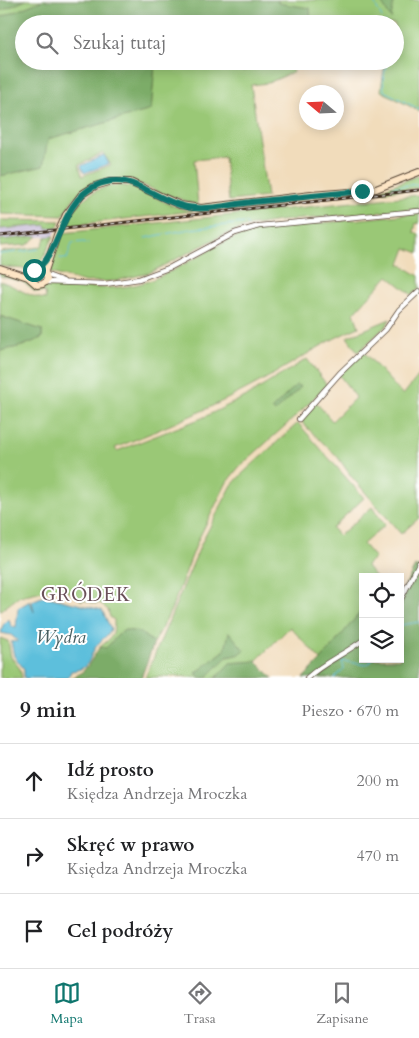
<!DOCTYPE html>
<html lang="pl">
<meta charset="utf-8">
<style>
:root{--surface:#fff;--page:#f6f6f6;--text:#202124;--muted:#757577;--line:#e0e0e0;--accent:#0f766e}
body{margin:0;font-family:Cardo,serif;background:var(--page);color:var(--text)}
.controls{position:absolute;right:15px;bottom:15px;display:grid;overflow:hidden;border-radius:0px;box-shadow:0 2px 12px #0003}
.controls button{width:45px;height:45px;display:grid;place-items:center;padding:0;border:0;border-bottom:1px solid var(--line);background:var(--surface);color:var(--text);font:25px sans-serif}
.compass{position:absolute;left:299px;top:85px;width:45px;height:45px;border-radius:50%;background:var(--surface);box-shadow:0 2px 12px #0003;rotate:289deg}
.stop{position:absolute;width:15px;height:15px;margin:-11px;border:4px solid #0f766e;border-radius:50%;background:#fff}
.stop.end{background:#0f766e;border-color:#fff;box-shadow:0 1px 5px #0008}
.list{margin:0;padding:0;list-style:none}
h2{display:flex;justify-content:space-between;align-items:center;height:65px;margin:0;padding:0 20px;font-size:21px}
h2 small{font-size:16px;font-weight:400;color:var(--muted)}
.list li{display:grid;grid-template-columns:32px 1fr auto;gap:15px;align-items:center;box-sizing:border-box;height:75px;padding:0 20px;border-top:1px solid var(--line)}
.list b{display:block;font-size:19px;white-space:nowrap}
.list p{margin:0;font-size:16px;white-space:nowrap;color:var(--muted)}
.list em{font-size:16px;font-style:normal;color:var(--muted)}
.icon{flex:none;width:28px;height:28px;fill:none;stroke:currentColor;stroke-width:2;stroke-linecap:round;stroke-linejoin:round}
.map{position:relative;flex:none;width:419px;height:678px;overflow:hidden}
.search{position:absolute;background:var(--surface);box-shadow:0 2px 12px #0003;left:15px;right:15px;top:15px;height:55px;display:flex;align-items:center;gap:12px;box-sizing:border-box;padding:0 18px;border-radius:28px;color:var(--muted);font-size:19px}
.sheet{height:290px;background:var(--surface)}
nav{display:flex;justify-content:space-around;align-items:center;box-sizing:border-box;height:70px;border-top:1px solid var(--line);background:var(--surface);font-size:14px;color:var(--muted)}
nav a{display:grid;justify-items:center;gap:2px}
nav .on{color:var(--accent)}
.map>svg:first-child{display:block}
.industrial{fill:#c9bfd7}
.green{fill:#9ac876;stroke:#6a794a;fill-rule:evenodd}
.forest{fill:#7bac67;stroke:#5b6b42}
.water{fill:#5dbfdc;stroke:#4c747d}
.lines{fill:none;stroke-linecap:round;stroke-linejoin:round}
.stream{stroke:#5dbfdc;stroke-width:1}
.street-casing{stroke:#564536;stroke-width:6}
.secondary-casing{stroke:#564536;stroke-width:8}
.street{stroke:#fff;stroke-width:4.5}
.secondary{stroke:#fde5c5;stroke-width:6}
.rail-casing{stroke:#3b2a1e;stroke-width:3}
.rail{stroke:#fff;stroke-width:1;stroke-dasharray:4;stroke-linecap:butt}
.secondary-bridge-casing{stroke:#564536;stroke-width:8;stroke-linecap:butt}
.secondary-bridge{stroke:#fde5c5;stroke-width:6}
.route{stroke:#0f766e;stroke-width:6}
.labels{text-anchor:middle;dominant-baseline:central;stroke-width:4;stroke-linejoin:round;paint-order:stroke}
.neighbourhood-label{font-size:19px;letter-spacing:1px;fill:#6a5059;stroke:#fff}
.water-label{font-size:19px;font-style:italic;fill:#475e60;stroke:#fff}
</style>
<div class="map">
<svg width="419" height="678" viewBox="0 0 419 678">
<rect width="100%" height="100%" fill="#fff"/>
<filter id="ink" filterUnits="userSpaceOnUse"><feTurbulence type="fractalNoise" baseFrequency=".02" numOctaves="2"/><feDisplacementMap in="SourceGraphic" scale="10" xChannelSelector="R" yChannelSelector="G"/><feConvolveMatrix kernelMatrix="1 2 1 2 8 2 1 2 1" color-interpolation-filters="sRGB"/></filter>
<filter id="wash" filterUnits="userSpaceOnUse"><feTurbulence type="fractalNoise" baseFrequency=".0096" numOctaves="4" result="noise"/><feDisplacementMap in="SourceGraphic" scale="20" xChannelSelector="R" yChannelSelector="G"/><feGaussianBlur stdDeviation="1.12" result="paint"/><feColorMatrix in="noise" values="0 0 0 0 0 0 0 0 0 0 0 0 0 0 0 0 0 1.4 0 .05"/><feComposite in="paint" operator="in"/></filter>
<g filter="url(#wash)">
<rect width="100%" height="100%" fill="#f1dcbb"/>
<polygon class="industrial" points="47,225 58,227 54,236 0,240 0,229"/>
<g class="green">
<polygon points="26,0 43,0 0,18 0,11"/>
<polygon points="278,0 419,0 419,111 381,91 385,61 395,61 395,24 336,24 310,21 278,3"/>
<path d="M249 61H293V72L268 83 251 85 267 197 229 201 224 157 194 160 198 205C188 203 175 195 166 196 124 173 88 166 63 216L0 214V176L43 166 47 139 151 110 155 64 244 71ZM103 153 111 165 82 176 79 165Z"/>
<polygon points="419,175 419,188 375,192"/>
<path d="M120 185C147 188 166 208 193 211L65 226C77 201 92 187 120 185Z"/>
<polygon points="419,195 419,209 279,221 248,226 221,236 149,273 115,281 85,282 51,273 50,271 63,233"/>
<path d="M419 213V224L416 223 414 232 419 234V253L406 248 400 264 419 276V289L412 295 388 276 354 313 359 327C325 341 297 361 265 379 217 406 166 427 115 448L117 451 202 418 247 396 307 359 327 385 295 417 239 467 227 482 198 540 172 608 154 643 139 632 125 630 119 634 106 649 100 647C112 637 114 637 114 620L110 617 108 610 100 603 95 604 84 600 82 601 68 591 56 588 20 596 0 611V351L22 346 42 338V330L0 316V281C16 286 30 298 46 299L45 292H35L23 282 0 276V272L27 280 36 288C43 289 47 284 54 285 87 287 116 292 149 281 186 267 217 241 255 230ZM296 385 300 387 275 412 272 409Z"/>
<polygon points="0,220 60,221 58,227 47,228 46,225 0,229"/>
<polygon points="38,236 27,245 0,247 0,240"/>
<path d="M54 236C37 271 39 272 0 266V252L41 247 46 237Z"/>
<polygon points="390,319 387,325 358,352 347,337"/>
<polygon points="364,352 403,395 419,375 419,518 401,534 351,476 337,456 303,424 302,417 316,402 332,421 356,397 339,375"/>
<polygon points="298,423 364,498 332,528 339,536 372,507 385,525 363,544 375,558 366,565 376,577 363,577 363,609 321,660 290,627 256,661 230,663 216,678 206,678 227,657 240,654 225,650 196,673 200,678 175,676 145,678 202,542 232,485 243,473"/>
<polygon points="0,638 8,641 11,657 20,669 22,678 0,678"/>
</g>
<g class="forest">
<polygon points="0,0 26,0 0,11"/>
<polygon points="43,0 278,0 278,3 310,8 311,21 333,24 24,24 24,61 249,61 244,71 155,64 151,110 48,139 43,166 0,176 0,18"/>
<polygon points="380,0 394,0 391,19"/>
<polygon points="0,316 42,330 42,338 22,346 0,351"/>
<polygon points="296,385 301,387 275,412 272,409"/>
<polygon points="415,566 419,568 419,678 303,678 321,660 362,610 363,659 400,659 400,595"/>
<path d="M125 630 139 632 154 643 141 678H71C87 673 90 660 100 647L106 648 119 634Z"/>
<polygon points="229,632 244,650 240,654 227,657 206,678 200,678 196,673 225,650"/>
<polygon points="256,661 273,678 216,678 230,663"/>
</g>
<g class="water">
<polygon points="104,155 109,164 84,173 81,166"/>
<path d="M44 596 102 610 111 629C108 636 103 638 98 644 87 657 93 669 71 671L68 678H24V669L14 656 11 642 18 641 11 635 1 633 3 625 9 619 11 626 16 627 18 608 30 601 34 612 32 601Z"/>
</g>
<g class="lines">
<g class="stream">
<polyline points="373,0 382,18"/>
<polyline points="385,22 386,24"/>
<polyline points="387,61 383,80 384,91 419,109"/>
<polyline points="393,187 419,184"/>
<polyline points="145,238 190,229 245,223 248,226"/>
<polyline points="20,252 39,249"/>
<polyline points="0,254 17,252"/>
<polyline points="60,258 67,259 72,243 84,242 88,244"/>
<polyline points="400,625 419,622"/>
<polyline points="400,631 400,634"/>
<polyline points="366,659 368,659"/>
<polyline points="334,678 344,669 342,661 367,665 373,659"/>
</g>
</g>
</g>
<g filter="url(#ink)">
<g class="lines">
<defs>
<g id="street">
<polyline points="47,275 63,281"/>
<polyline points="45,282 105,284 139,279 171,267 235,233 259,226 419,211"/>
<polyline points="299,419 340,373 386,329 399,310 419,291"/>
<polyline points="400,601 419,563"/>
<path d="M307 678C324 662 345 654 363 640"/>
</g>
<g id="secondary">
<polyline points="66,215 82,194 95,186 109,182 130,182 180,205 201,208 311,195 362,191 376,189 419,172"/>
<polyline points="0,268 28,277 37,285 43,284 47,280 45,271"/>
<polyline points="45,271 57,235"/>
<polyline points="31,279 34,270 39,268 45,271"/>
</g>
</defs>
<use href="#street" class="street-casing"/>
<use href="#secondary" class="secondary-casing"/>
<use href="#street" class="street"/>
<use href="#secondary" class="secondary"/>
<defs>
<polyline id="rail" points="0,236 419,190"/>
</defs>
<use href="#rail" class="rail-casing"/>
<use href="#rail" class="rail"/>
<defs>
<polyline id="secondary-bridge" points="57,235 66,215"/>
</defs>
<use href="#secondary-bridge" class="secondary-bridge-casing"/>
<use href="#secondary-bridge" class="secondary-bridge"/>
</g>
</g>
<g class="lines" filter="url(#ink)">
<path class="route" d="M34 270C59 260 59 203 95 186 131 169 154 201 187 207 208 211 232 204 252 202 289 198 325 195 362 191"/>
</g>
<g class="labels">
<g class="neighbourhood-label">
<text x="86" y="595">GRÓDEK</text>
</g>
<g class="water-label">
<text x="61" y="637">Wydra</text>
</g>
</g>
</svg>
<div class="controls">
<button><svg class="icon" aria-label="locate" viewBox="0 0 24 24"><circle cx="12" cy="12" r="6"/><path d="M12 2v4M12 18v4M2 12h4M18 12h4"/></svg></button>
<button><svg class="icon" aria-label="layers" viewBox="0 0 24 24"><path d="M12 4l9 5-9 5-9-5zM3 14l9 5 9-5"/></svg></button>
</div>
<svg class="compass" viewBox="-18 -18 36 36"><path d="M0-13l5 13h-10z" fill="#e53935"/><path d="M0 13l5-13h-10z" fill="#757577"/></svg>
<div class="stop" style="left:34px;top:270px"></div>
<div class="stop end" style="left:362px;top:191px"></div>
<div class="search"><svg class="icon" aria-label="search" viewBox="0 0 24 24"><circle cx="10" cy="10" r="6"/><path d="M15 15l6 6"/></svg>Szukaj tutaj</div>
</div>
<section class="sheet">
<h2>9 min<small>Pieszo · 670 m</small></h2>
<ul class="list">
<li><svg class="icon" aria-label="ahead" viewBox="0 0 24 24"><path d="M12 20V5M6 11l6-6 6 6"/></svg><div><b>Idź prosto</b><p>Księdza Andrzeja Mroczka</p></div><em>200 m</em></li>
<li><svg class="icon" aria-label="right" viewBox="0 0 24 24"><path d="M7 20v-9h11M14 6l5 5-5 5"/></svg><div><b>Skręć w prawo</b><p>Księdza Andrzeja Mroczka</p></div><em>470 m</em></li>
<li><svg class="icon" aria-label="arrive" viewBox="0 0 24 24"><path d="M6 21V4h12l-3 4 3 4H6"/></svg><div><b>Cel podróży</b></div></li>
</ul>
</section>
<nav>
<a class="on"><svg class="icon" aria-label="map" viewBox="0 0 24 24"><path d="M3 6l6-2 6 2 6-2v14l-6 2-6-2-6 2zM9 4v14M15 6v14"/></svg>Mapa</a>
<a><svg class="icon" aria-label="directions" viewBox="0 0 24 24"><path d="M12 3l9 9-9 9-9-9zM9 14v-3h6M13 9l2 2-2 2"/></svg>Trasa</a>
<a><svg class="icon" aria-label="saved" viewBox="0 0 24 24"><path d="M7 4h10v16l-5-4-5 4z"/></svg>Zapisane</a>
</nav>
